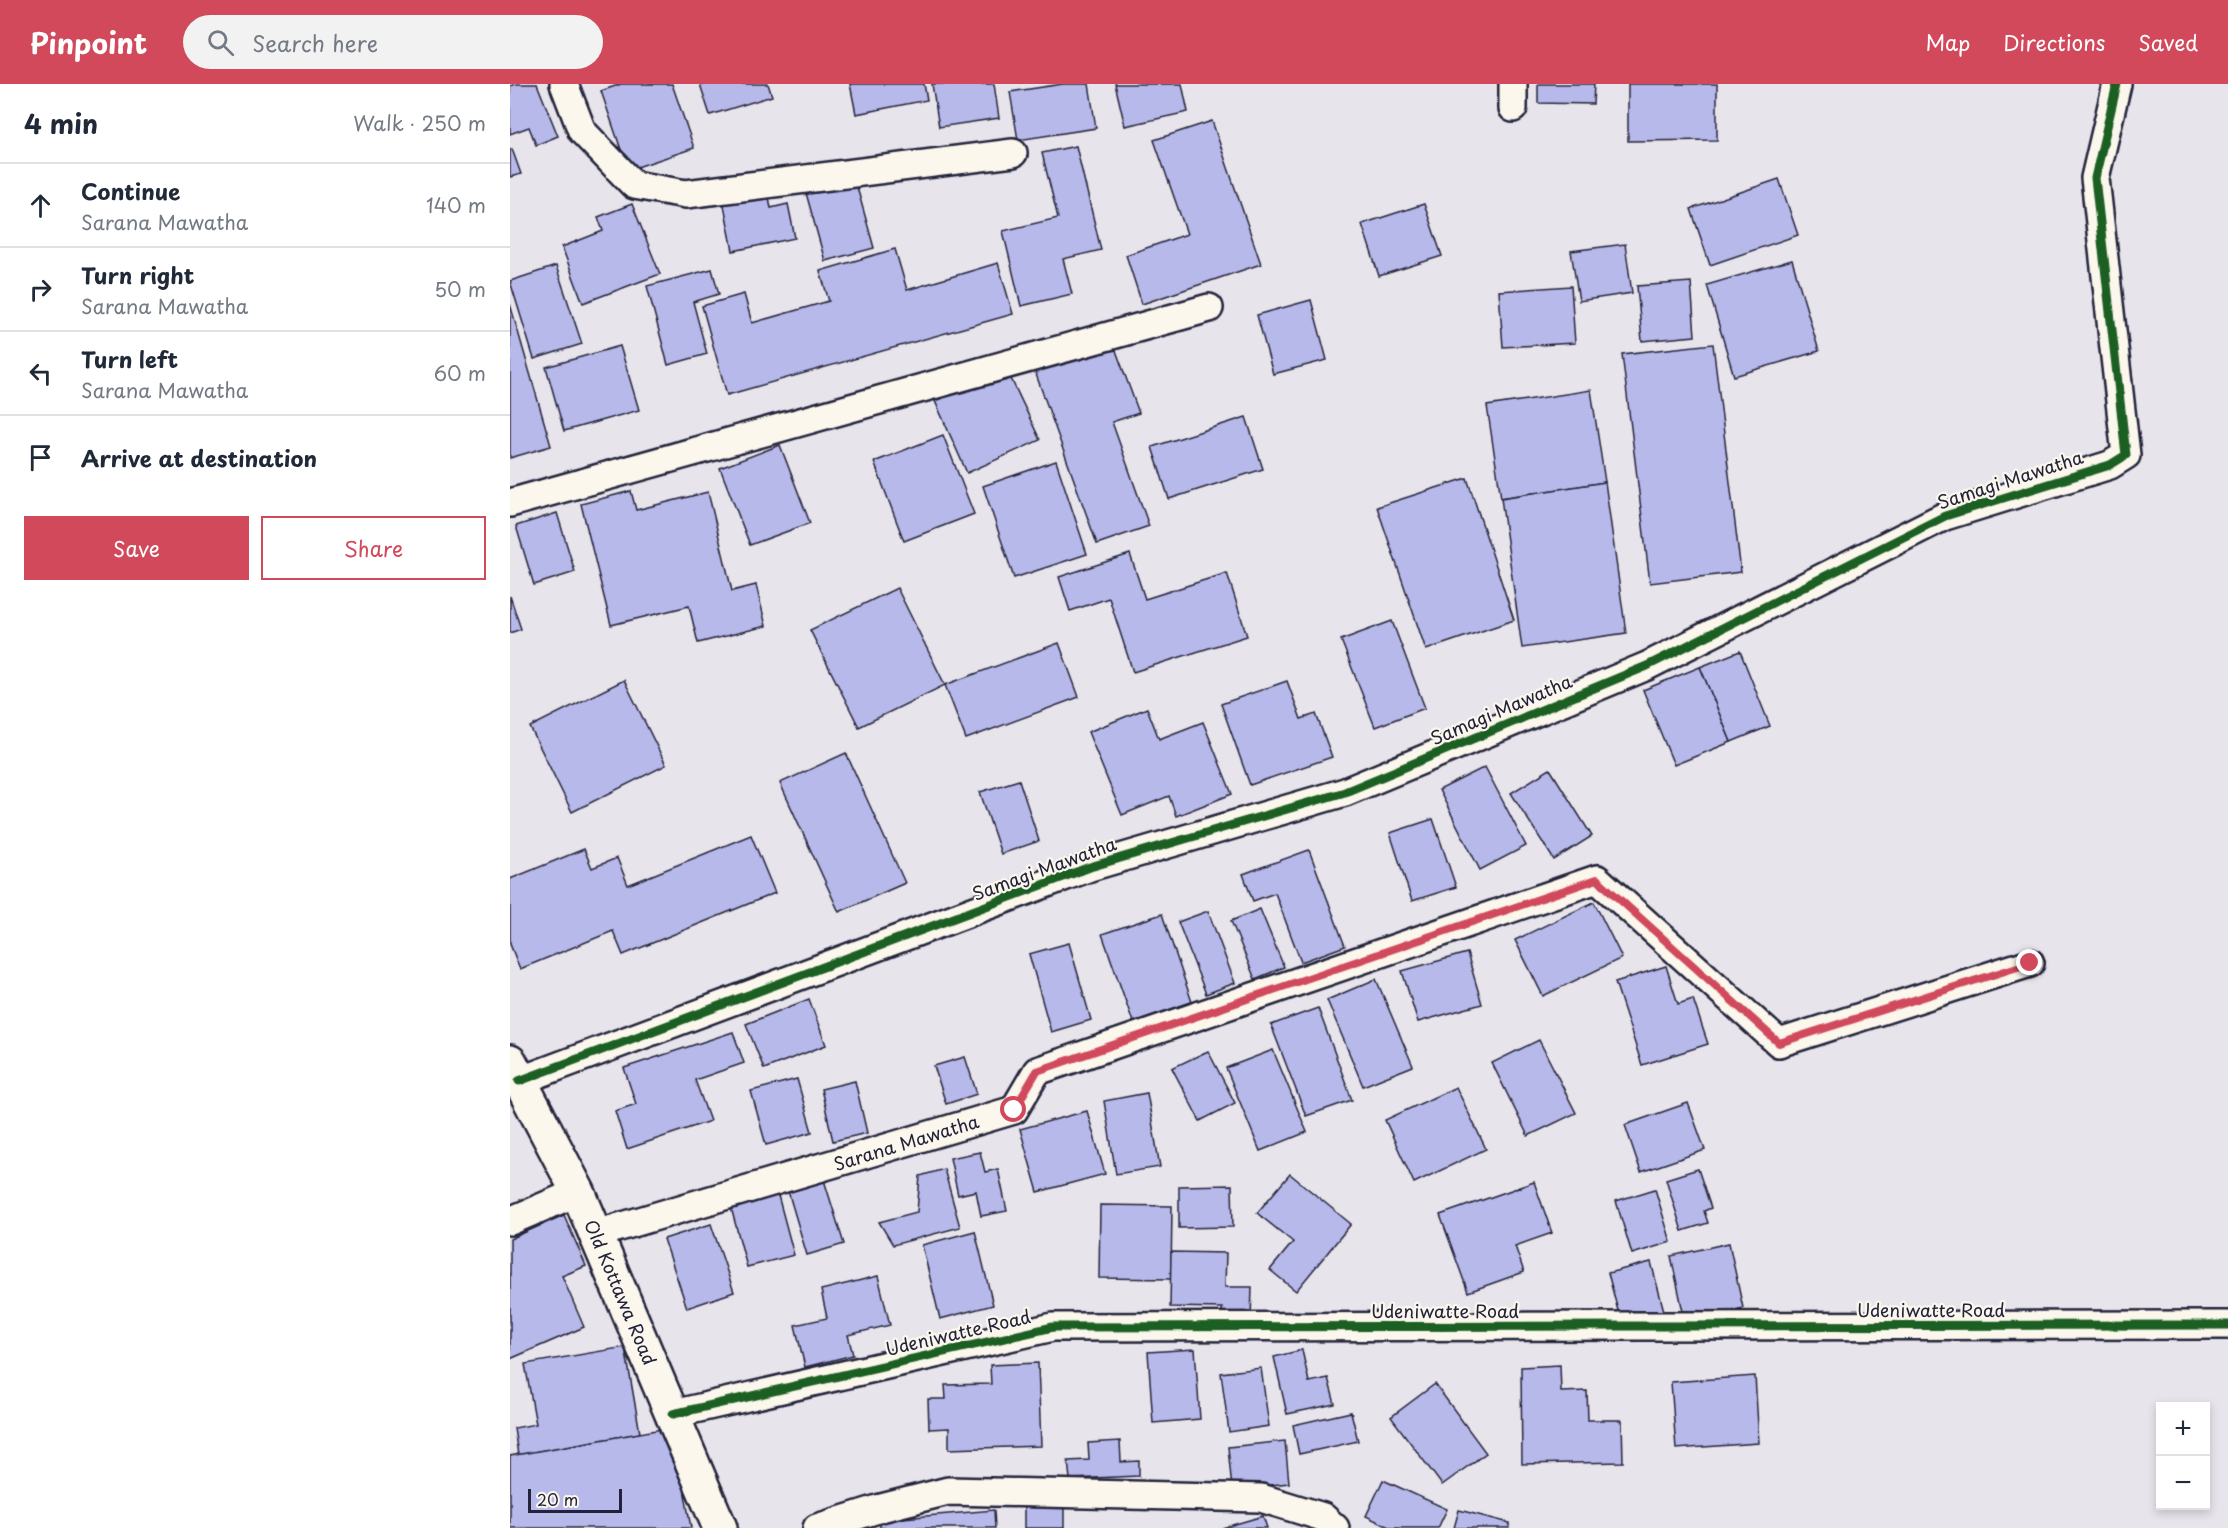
<!DOCTYPE html>
<meta charset="utf-8">
<style>
:root{--surface:#fff;--page:#f2f2f3;--text:#1f2937;--muted:#747a83;--line:#e0e1e3;--accent:#d1495b}
body{margin:0;font-family:"Playpen Sans",sans-serif;background:var(--page);color:var(--text)}
.controls{position:absolute;right:18px;bottom:18px;display:grid;overflow:hidden;border-radius:0px;box-shadow:0 3px 9px #0003}
.controls button{width:54px;height:54px;display:grid;place-items:center;padding:0;border:0;border-bottom:2px solid var(--line);background:var(--surface);color:var(--text);font:30px sans-serif}
.scale{position:absolute;left:18px;bottom:15px;width:94px;box-sizing:border-box;padding-left:6px;border:3px solid #22223b;border-top:0;font-size:16px;line-height:21px;white-space:nowrap;color:#22223b;-webkit-text-stroke:4px #fbf7ec;paint-order:stroke}
.stop{position:absolute;width:18px;height:18px;margin:-14px;border:4px solid #d1495b;border-radius:50%;background:#fff}
.stop.end{background:#d1495b;border-color:#fff;box-shadow:0 2px 6px #0008}
.list{margin:0;padding:0;list-style:none}
h2{display:flex;justify-content:space-between;align-items:center;height:78px;margin:0;padding:0 24px;font-size:26px}
h2 small{font-size:20px;font-weight:400;color:var(--muted)}
.list li{display:grid;grid-template-columns:39px 1fr auto;gap:18px;align-items:center;box-sizing:border-box;height:84px;padding:0 24px;border-top:2px solid var(--line)}
.list b{display:block;font-size:22px;white-space:nowrap}
.list p{margin:0;font-size:20px;white-space:nowrap;color:var(--muted)}
.list em{font-size:20px;font-style:normal;color:var(--muted)}
.actions{display:flex;gap:12px;padding:18px 24px}
.actions a{flex:1;padding:14px 0;border:2px solid var(--accent);border-radius:0px;text-align:center;font-size:21px;color:var(--accent)}
.actions .main{background:var(--accent);color:#fff}
.icon{flex:none;width:33px;height:33px;fill:none;stroke:currentColor;stroke-width:2;stroke-linecap:round;stroke-linejoin:round}
.map{position:relative;flex:none;width:1718px;height:1444px;overflow:hidden}
header{display:flex;align-items:center;gap:36px;box-sizing:border-box;height:84px;padding:0 30px;background:var(--accent);color:#fff}
header strong{font-size:28px}
nav{display:flex;gap:33px;margin-inline-start:auto;font-size:21px}
.search{width:420px;height:54px;background:var(--page);display:flex;align-items:center;gap:15px;box-sizing:border-box;padding:0 21px;border-radius:33px;color:var(--muted);font-size:22px}
main{display:flex}
aside{flex:1;background:var(--surface)}
.map>svg:first-child{display:block}
.building{fill:#b7b9ea;stroke:#22223b;stroke-width:1.5}
.lines{fill:none;stroke-linecap:round;stroke-linejoin:round}
.street-casing{stroke:#22223b;stroke-width:32}
.primary-casing{stroke:#22223b;stroke-width:38}
.street{stroke:#fbf7ec;stroke-width:27}
.primary{stroke:#fbf7ec;stroke-width:33}
.cycleway-casing{stroke:#fbf7ec;stroke-width:13}
.cycleway{stroke:#1b5e20;stroke-width:9}
.route{stroke:#d1495b;stroke-width:8}
.labels{text-anchor:middle;dominant-baseline:central;stroke-width:4.5;stroke-linejoin:round;paint-order:stroke}
.street-label{font-size:18px;fill:#22223b;stroke:#fbf7ec}
</style>
<header>
<strong>Pinpoint</strong>
<div class="search"><svg class="icon" aria-label="search" viewBox="0 0 24 24"><circle cx="10" cy="10" r="6"/><path d="M15 15l6 6"/></svg>Search here</div>
<nav><a>Map</a><a>Directions</a><a>Saved</a></nav>
</header>
<main>
<aside>
<h2>4 min<small>Walk · 250 m</small></h2>
<ul class="list">
<li><svg class="icon" aria-label="ahead" viewBox="0 0 24 24"><path d="M12 20V5M6 11l6-6 6 6"/></svg><div><b>Continue</b><p>Sarana Mawatha</p></div><em>140 m</em></li>
<li><svg class="icon" aria-label="right" viewBox="0 0 24 24"><path d="M7 20v-9h11M14 6l5 5-5 5"/></svg><div><b>Turn right</b><p>Sarana Mawatha</p></div><em>50 m</em></li>
<li><svg class="icon" aria-label="left" viewBox="0 0 24 24"><path d="M17 20v-9H6M10 6l-5 5 5 5"/></svg><div><b>Turn left</b><p>Sarana Mawatha</p></div><em>60 m</em></li>
<li><svg class="icon" aria-label="arrive" viewBox="0 0 24 24"><path d="M6 21V4h12l-3 4 3 4H6"/></svg><div><b>Arrive at destination</b></div></li>
</ul>
<div class="actions"><a class="main">Save</a><a>Share</a></div>
</aside>
<div class="map">
<svg width="1718" height="1444" viewBox="0 0 1718 1444">
<rect width="100%" height="100%" fill="#e7e4eb"/>
<filter id="ink" filterUnits="userSpaceOnUse"><feTurbulence type="fractalNoise" baseFrequency=".0167" numOctaves="2"/><feDisplacementMap in="SourceGraphic" scale="12" xChannelSelector="R" yChannelSelector="G"/><feConvolveMatrix kernelMatrix="1 2 1 2 8 2 1 2 1" color-interpolation-filters="sRGB"/></filter>
<g filter="url(#ink)">
<g class="building">
<polygon points="6,0 27,0 48,52 26,61 19,43 0,50 0,2"/>
<polygon points="111,0 162,0 184,64 118,86 91,7"/>
<polygon points="190,0 258,0 262,12 200,31"/>
<polygon points="340,0 414,0 417,16 346,30"/>
<polygon points="422,0 484,0 489,34 429,43"/>
<polygon points="553,0 579,0 586,44 508,56 500,8"/>
<polygon points="605,0 672,0 678,28 615,42"/>
<polygon points="1028,0 1084,0 1083,20 1028,19"/>
<polygon points="1118,0 1207,0 1207,56 1118,57"/>
<polygon points="702,37 751,180 632,220 616,171 677,150 644,56"/>
<polygon points="566,62 591,166 553,175 562,210 511,222 493,147 548,134 532,69"/>
<polygon points="2,65 11,90 0,93 0,66"/>
<polygon points="1269,95 1288,151 1200,181 1181,125"/>
<polygon points="345,96 364,164 315,177 296,109"/>
<polygon points="258,108 261,124 278,120 285,154 223,167 213,116"/>
<polygon points="122,120 150,190 73,219 52,163 93,147 88,133"/>
<polygon points="914,120 932,172 869,192 852,140"/>
<polygon points="1115,160 1122,209 1069,217 1061,167"/>
<polygon points="385,165 397,206 488,179 503,230 217,311 192,222 234,210 242,239 319,217 310,187"/>
<polygon points="1282,176 1309,267 1224,292 1197,201"/>
<polygon points="46,182 72,260 24,275 0,197"/>
<polygon points="202,185 209,210 183,218 197,270 158,281 137,202"/>
<polygon points="1181,198 1185,252 1132,257 1127,202"/>
<polygon points="1061,202 1065,259 993,263 989,207"/>
<polygon points="801,216 817,276 763,290 747,231"/>
<polygon points="0,220 41,362 0,374"/>
<polygon points="601,253 629,329 602,338 639,442 587,460 523,282"/>
<polygon points="1203,260 1231,488 1140,499 1112,270"/>
<polygon points="110,262 129,326 54,347 36,283"/>
<polygon points="496,284 530,356 457,389 425,317"/>
<polygon points="1081,306 1095,398 991,414 977,322"/>
<polygon points="736,333 753,385 659,415 642,363"/>
<polygon points="433,351 464,430 394,457 364,378"/>
<polygon points="270,361 300,439 240,461 210,384"/>
<polygon points="546,377 577,470 504,494 473,402"/>
<polygon points="957,394 1004,536 916,566 867,423"/>
<polygon points="1095,398 1116,549 1012,564 991,414"/>
<polygon points="121,407 126,426 198,408 222,507 246,501 256,542 188,559 179,522 101,541 71,420"/>
<polygon points="47,429 65,488 24,501 6,442"/>
<polygon points="620,470 635,515 717,489 737,552 623,588 599,514 560,527 549,493"/>
<polygon points="387,504 435,601 349,643 300,546"/>
<polygon points="0,512 11,545 0,549"/>
<polygon points="882,537 915,624 865,643 831,556"/>
<polygon points="549,559 569,613 456,655 435,601"/>
<polygon points="1230,567 1260,642 1221,658 1190,583"/>
<polygon points="1190,583 1221,658 1164,681 1133,606"/>
<polygon points="114,596 156,681 62,728 20,643"/>
<polygon points="777,597 791,635 806,630 822,673 740,701 711,620"/>
<polygon points="637,624 649,655 693,638 722,710 666,732 659,712 612,731 578,648"/>
<polygon points="336,669 395,799 329,828 270,699"/>
<polygon points="975,683 1016,762 970,786 929,706"/>
<polygon points="1040,685 1082,752 1044,776 1001,709"/>
<polygon points="509,696 529,757 491,770 470,708"/>
<polygon points="923,735 946,803 902,817 880,749"/>
<polygon points="241,751 265,809 113,871 103,847 10,885 0,860 0,795 74,765 82,784 107,774 118,801"/>
<polygon points="799,766 835,862 791,878 765,809 743,817 733,790"/>
<polygon points="1084,818 1112,874 1033,912 1005,856"/>
<polygon points="750,825 774,883 745,895 721,837"/>
<polygon points="698,827 725,899 696,910 668,838"/>
<polygon points="652,830 682,918 623,938 592,850"/>
<polygon points="559,859 581,936 541,948 519,870"/>
<polygon points="957,869 972,920 908,938 892,887"/>
<polygon points="1156,882 1168,920 1183,915 1198,960 1132,981 1105,898"/>
<polygon points="866,895 903,982 853,1002 817,916"/>
<polygon points="299,915 316,961 254,985 236,940"/>
<polygon points="808,924 842,1016 796,1032 761,941"/>
<polygon points="223,948 234,979 185,996 200,1037 117,1065 105,1027 126,1020 114,984"/>
<polygon points="1029,956 1066,1029 1018,1052 982,979"/>
<polygon points="763,966 797,1048 750,1067 716,984"/>
<polygon points="698,967 725,1019 690,1037 662,984"/>
<polygon points="455,973 467,1010 436,1020 424,982"/>
<polygon points="287,995 302,1048 256,1061 241,1007"/>
<polygon points="345,997 357,1049 323,1057 311,1005"/>
<polygon points="946,1003 976,1065 904,1099 875,1036"/>
<polygon points="637,1009 650,1083 606,1090 594,1017"/>
<polygon points="1178,1019 1195,1066 1131,1088 1115,1041"/>
<polygon points="577,1027 595,1090 528,1108 510,1045"/>
<polygon points="470,1068 475,1088 488,1085 497,1127 471,1132 466,1107 448,1111 440,1074"/>
<polygon points="434,1085 450,1143 383,1161 369,1138 407,1128 410,1092"/>
<polygon points="1188,1085 1201,1124 1194,1127 1198,1139 1172,1147 1156,1095"/>
<polygon points="780,1090 841,1140 786,1207 760,1186 783,1158 747,1129"/>
<polygon points="314,1096 334,1160 297,1171 278,1107"/>
<polygon points="1024,1098 1042,1149 1005,1162 1014,1188 958,1208 930,1131"/>
<polygon points="722,1101 723,1143 669,1144 669,1102"/>
<polygon points="266,1104 284,1171 237,1183 219,1116"/>
<polygon points="1145,1105 1161,1158 1122,1170 1106,1117"/>
<polygon points="590,1121 662,1122 661,1195 589,1194"/>
<polygon points="54,1131 76,1182 52,1192 74,1243 0,1275 0,1155"/>
<polygon points="201,1140 224,1208 177,1224 154,1155"/>
<polygon points="465,1147 483,1221 430,1235 412,1161"/>
<polygon points="1219,1159 1233,1224 1175,1237 1161,1172"/>
<polygon points="661,1168 716,1169 715,1203 742,1203 741,1235 712,1235 712,1224 660,1223"/>
<polygon points="1141,1178 1154,1227 1111,1238 1098,1189"/>
<polygon points="368,1192 380,1241 338,1251 343,1271 295,1283 285,1241 317,1234 311,1206"/>
<polygon points="115,1263 130,1349 8,1371 4,1344 26,1340 15,1280"/>
<polygon points="685,1265 690,1335 643,1339 638,1268"/>
<polygon points="792,1266 799,1298 818,1294 825,1320 777,1330 764,1273"/>
<polygon points="528,1279 531,1362 439,1365 439,1344 419,1345 418,1315 436,1315 435,1301 481,1300 480,1281"/>
<polygon points="1050,1281 1051,1308 1077,1307 1078,1336 1112,1336 1113,1378 1012,1380 1011,1283"/>
<polygon points="751,1284 759,1342 719,1348 711,1289"/>
<polygon points="1245,1292 1249,1359 1166,1365 1161,1298"/>
<polygon points="925,1300 976,1369 932,1401 881,1333"/>
<polygon points="841,1328 848,1357 789,1370 783,1341"/>
<polygon points="163,1343 181,1444 0,1444 0,1372"/>
<polygon points="610,1357 611,1378 629,1377 629,1392 560,1395 558,1377 579,1376 578,1359"/>
<polygon points="775,1357 779,1399 722,1405 718,1363"/>
<polygon points="873,1396 937,1425 928,1444 881,1444 856,1432"/>
<rect x="514" y="1422" width="40" height="22"/>
<polygon points="484,1426 485,1444 370,1444 370,1436"/>
<polygon points="949,1426 1000,1439 999,1444 944,1444"/>
<polygon points="753,1432 757,1444 712,1444"/>
</g>
<g class="lines">
<defs>
<g id="street">
<polyline points="54,0 72,47 124,101 176,110 503,69"/>
<polyline points="1003,0 1003,24"/>
<polyline points="0,419 699,224"/>
<polyline points="9,997 580,783 835,708 1137,582 1435,432 1600,381 1616,371 1585,94 1607,0"/>
<polyline points="0,1137 68,1108"/>
<polyline points="86,1150 504,1026 527,987 1087,795 1269,959 1520,879"/>
<polyline points="163,1330 543,1243 1718,1241"/>
<polyline points="307,1444 371,1424 438,1407 751,1414 813,1433 825,1444"/>
</g>
<polyline id="primary" points="0,978 68,1108 210,1444"/>
</defs>
<use href="#street" class="street-casing"/>
<use href="#primary" class="primary-casing"/>
<use href="#street" class="street"/>
<use href="#primary" class="primary"/>
<defs>
<g id="cycleway">
<polyline points="9,997 580,783 835,708 1137,582 1435,432 1600,381 1616,371 1585,94 1607,0"/>
<polyline points="163,1330 543,1243 1718,1241"/>
</g>
</defs>
<use href="#cycleway" class="cycleway-casing"/>
<use href="#cycleway" class="cycleway"/>
</g>
</g>
<g class="lines" filter="url(#ink)">
<polyline class="route" points="504,1026 527,987 1087,795 1269,959 1520,879"/>
</g>
<g class="labels">
<g class="street-label">
<text transform="translate(1500 395) rotate(-18)">Samagi Mawatha</text>
<text transform="translate(991 625) rotate(-23)">Samagi Mawatha</text>
<text transform="translate(534 784) rotate(-20)">Samagi Mawatha</text>
<text transform="translate(396 1058) rotate(-17)">Sarana Mawatha</text>
<text transform="translate(111 1208) rotate(67)">Old Kottawa Road</text>
<text x="1421" y="1225">Udeniwatte Road</text>
<text x="935" y="1226">Udeniwatte Road</text>
<text transform="translate(448 1248) rotate(-13)">Udeniwatte Road</text>
</g>
</g>
</svg>
<div class="controls">
<button>+</button>
<button>−</button>
</div>
<div class="scale">20 m</div>
<div class="stop" style="left:504px;top:1026px"></div>
<div class="stop end" style="left:1520px;top:879px"></div>
</div>
</main>
